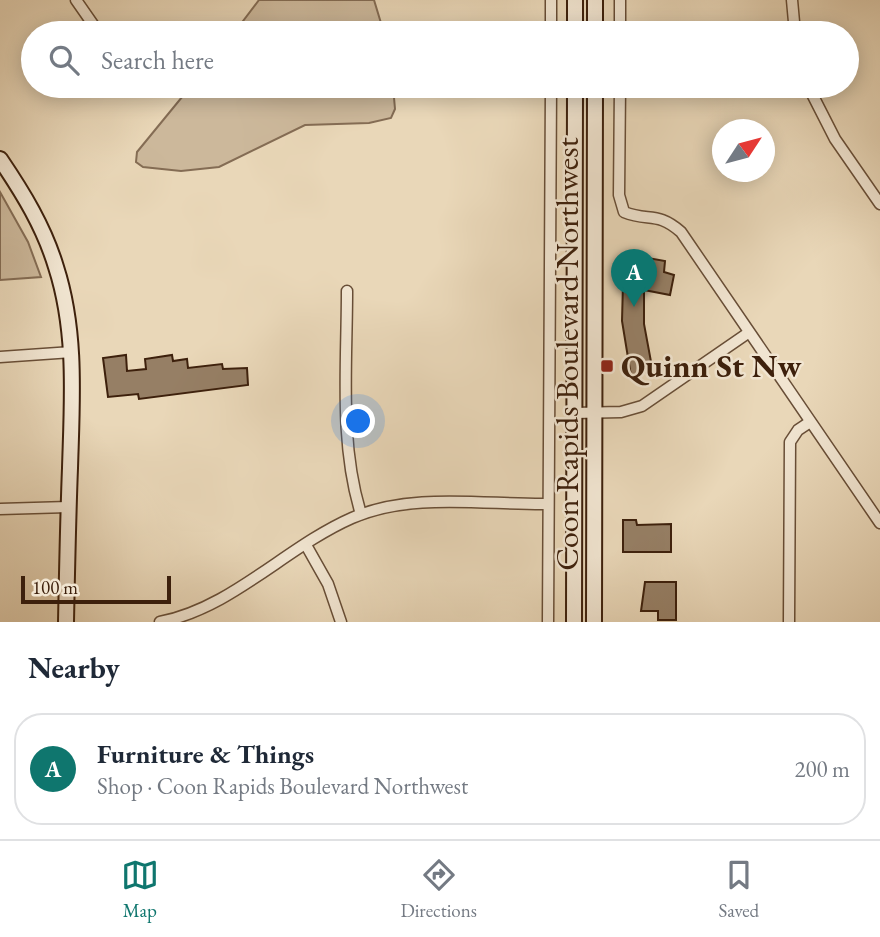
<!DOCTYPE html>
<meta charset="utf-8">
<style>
:root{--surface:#fff;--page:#f2f2f3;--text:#1f2937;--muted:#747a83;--line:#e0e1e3;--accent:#0f766e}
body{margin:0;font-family:"EB Garamond",serif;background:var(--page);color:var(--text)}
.compass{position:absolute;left:712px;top:119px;width:63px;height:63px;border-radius:50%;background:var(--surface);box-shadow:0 4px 18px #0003;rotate:54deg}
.scale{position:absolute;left:21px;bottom:18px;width:150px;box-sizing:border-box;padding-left:7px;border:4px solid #3d200c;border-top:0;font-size:19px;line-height:24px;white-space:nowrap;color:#3d200c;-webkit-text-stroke:5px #f1e5d1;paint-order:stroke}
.you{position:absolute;left:359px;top:422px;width:24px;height:24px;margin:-18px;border:5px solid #fff;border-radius:50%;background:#1a73e8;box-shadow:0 0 0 10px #1a73e833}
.badge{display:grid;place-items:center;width:46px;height:46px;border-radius:50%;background:var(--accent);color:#fff;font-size:23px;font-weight:700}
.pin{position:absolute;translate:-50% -58px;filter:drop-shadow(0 2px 4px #0008)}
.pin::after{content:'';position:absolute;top:37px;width:24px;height:21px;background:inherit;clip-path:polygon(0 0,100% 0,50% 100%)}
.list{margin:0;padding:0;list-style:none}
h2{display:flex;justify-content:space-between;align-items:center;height:91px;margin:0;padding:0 28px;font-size:30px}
h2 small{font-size:23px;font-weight:400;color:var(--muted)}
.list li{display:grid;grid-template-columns:46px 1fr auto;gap:21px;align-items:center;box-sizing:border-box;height:112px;margin:0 14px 14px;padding:0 14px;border:2px solid var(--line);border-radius:28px}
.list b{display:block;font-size:26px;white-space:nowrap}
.list p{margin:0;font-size:23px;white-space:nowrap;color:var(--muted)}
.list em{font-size:23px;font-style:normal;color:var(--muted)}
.icon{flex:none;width:38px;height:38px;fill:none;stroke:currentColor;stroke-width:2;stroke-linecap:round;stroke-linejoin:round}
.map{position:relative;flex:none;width:880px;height:622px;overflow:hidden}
.search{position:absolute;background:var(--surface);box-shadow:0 4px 18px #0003;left:21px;right:21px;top:21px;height:77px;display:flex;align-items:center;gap:18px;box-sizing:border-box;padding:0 24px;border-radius:38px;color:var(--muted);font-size:26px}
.sheet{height:217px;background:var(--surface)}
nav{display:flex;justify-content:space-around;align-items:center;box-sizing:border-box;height:98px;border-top:2px solid var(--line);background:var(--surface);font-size:19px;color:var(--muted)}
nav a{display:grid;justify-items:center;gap:4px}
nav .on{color:var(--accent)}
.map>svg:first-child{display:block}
.green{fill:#ccb89b;stroke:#846c54;stroke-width:2}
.building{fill:#967f65;stroke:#3d200c;stroke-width:2}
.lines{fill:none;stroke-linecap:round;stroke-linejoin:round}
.street-casing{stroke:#684e37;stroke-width:13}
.secondary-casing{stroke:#3d200c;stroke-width:18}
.street{stroke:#f1e5d1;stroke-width:10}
.secondary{stroke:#f1e5d1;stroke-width:14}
.poi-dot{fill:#8f2418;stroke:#f1e5d1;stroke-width:2.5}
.labels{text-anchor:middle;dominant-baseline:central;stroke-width:5;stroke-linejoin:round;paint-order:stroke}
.street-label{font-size:32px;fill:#3d200c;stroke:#f1e5d1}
.poi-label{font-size:32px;font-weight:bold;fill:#3d200c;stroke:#f1e5d1;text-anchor:start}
</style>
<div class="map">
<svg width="880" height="622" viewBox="0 0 880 622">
<rect width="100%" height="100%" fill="#e9d7b8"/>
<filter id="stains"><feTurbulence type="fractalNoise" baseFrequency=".00286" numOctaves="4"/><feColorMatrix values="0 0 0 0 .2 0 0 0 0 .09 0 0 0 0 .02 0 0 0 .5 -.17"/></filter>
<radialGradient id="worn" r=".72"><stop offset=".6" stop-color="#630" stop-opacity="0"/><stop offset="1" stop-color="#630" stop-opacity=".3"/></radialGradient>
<g class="green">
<polygon points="259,0 374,0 384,33 234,33"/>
<polygon points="191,86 393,86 395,109 391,118 369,123 305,125 219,167 181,171 143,167 136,162 137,152"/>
<polygon points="0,192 28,242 41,277 0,280"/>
</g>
<g class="building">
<polygon points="631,255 665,261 664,272 674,275 670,295 644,290 644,324 652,367 645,369 646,372 631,376 622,321 623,284 626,285"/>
<polygon points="126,355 127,371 146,369 145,359 172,355 173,361 187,359 188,368 222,364 223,369 247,368 248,385 139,399 138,394 108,397 103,358"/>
<polygon points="623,520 636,520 637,525 671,524 671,552 623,552"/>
<polygon points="645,582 676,582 676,620 658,620 658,611 641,611"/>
</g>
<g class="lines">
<defs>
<g id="street">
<polyline points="76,0 99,33"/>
<polyline points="792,0 795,33"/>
<polyline points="551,33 551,0"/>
<polyline points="620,33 620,0"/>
<path d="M620 86 619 195 624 212C649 222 657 211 681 232L880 523"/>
<polyline points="808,86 835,139 880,204"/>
<path d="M347 291C347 366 339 443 361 514"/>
<polyline points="0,357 72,352"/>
<polyline points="574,413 621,412 642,406 748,333"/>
<polyline points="0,509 68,507"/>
<polyline points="306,545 328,584 341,622"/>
<path d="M160 622C232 608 286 547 352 518 411 492 485 505 548 504"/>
<polyline points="548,622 551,86"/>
<polyline points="789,622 790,442 798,430 810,422"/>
</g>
<g id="secondary">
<polyline points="575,33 575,0"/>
<polyline points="595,33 595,0"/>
<path d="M0 159C23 193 44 227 56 267 77 332 72 400 70 468 68 519 67 571 66 622"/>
<polyline points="574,622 575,86"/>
<polyline points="594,622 595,86"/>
</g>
</defs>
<use href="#street" class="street-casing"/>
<use href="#secondary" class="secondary-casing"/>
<use href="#street" class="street"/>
<use href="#secondary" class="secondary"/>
</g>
<rect class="poi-dot" x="600" y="359" width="14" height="14" rx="3.5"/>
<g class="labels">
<g class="street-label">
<text transform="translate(567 354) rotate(-90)">Coon Rapids Boulevard Northwest</text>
</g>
<g class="poi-label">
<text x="621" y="366">Quinn St Nw</text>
</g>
</g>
<rect width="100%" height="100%" filter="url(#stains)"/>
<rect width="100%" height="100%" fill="url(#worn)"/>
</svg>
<svg class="compass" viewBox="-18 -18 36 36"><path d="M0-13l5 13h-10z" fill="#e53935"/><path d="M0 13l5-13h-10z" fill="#747a83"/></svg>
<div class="scale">100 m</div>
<div class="you"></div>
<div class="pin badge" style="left:634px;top:307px">A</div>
<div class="search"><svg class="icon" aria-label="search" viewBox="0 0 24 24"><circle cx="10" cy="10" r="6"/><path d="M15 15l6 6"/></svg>Search here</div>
</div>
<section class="sheet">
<h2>Nearby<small></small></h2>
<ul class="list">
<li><span class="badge">A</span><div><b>Furniture &amp; Things</b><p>Shop · Coon Rapids Boulevard Northwest</p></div><em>200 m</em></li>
</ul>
</section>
<nav>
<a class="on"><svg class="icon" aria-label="map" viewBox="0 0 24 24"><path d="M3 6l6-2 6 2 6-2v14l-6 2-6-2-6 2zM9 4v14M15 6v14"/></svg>Map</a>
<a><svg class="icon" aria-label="directions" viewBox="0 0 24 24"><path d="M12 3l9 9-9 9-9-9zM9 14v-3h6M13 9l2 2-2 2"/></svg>Directions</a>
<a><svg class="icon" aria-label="saved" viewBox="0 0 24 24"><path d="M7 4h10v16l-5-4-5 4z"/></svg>Saved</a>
</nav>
